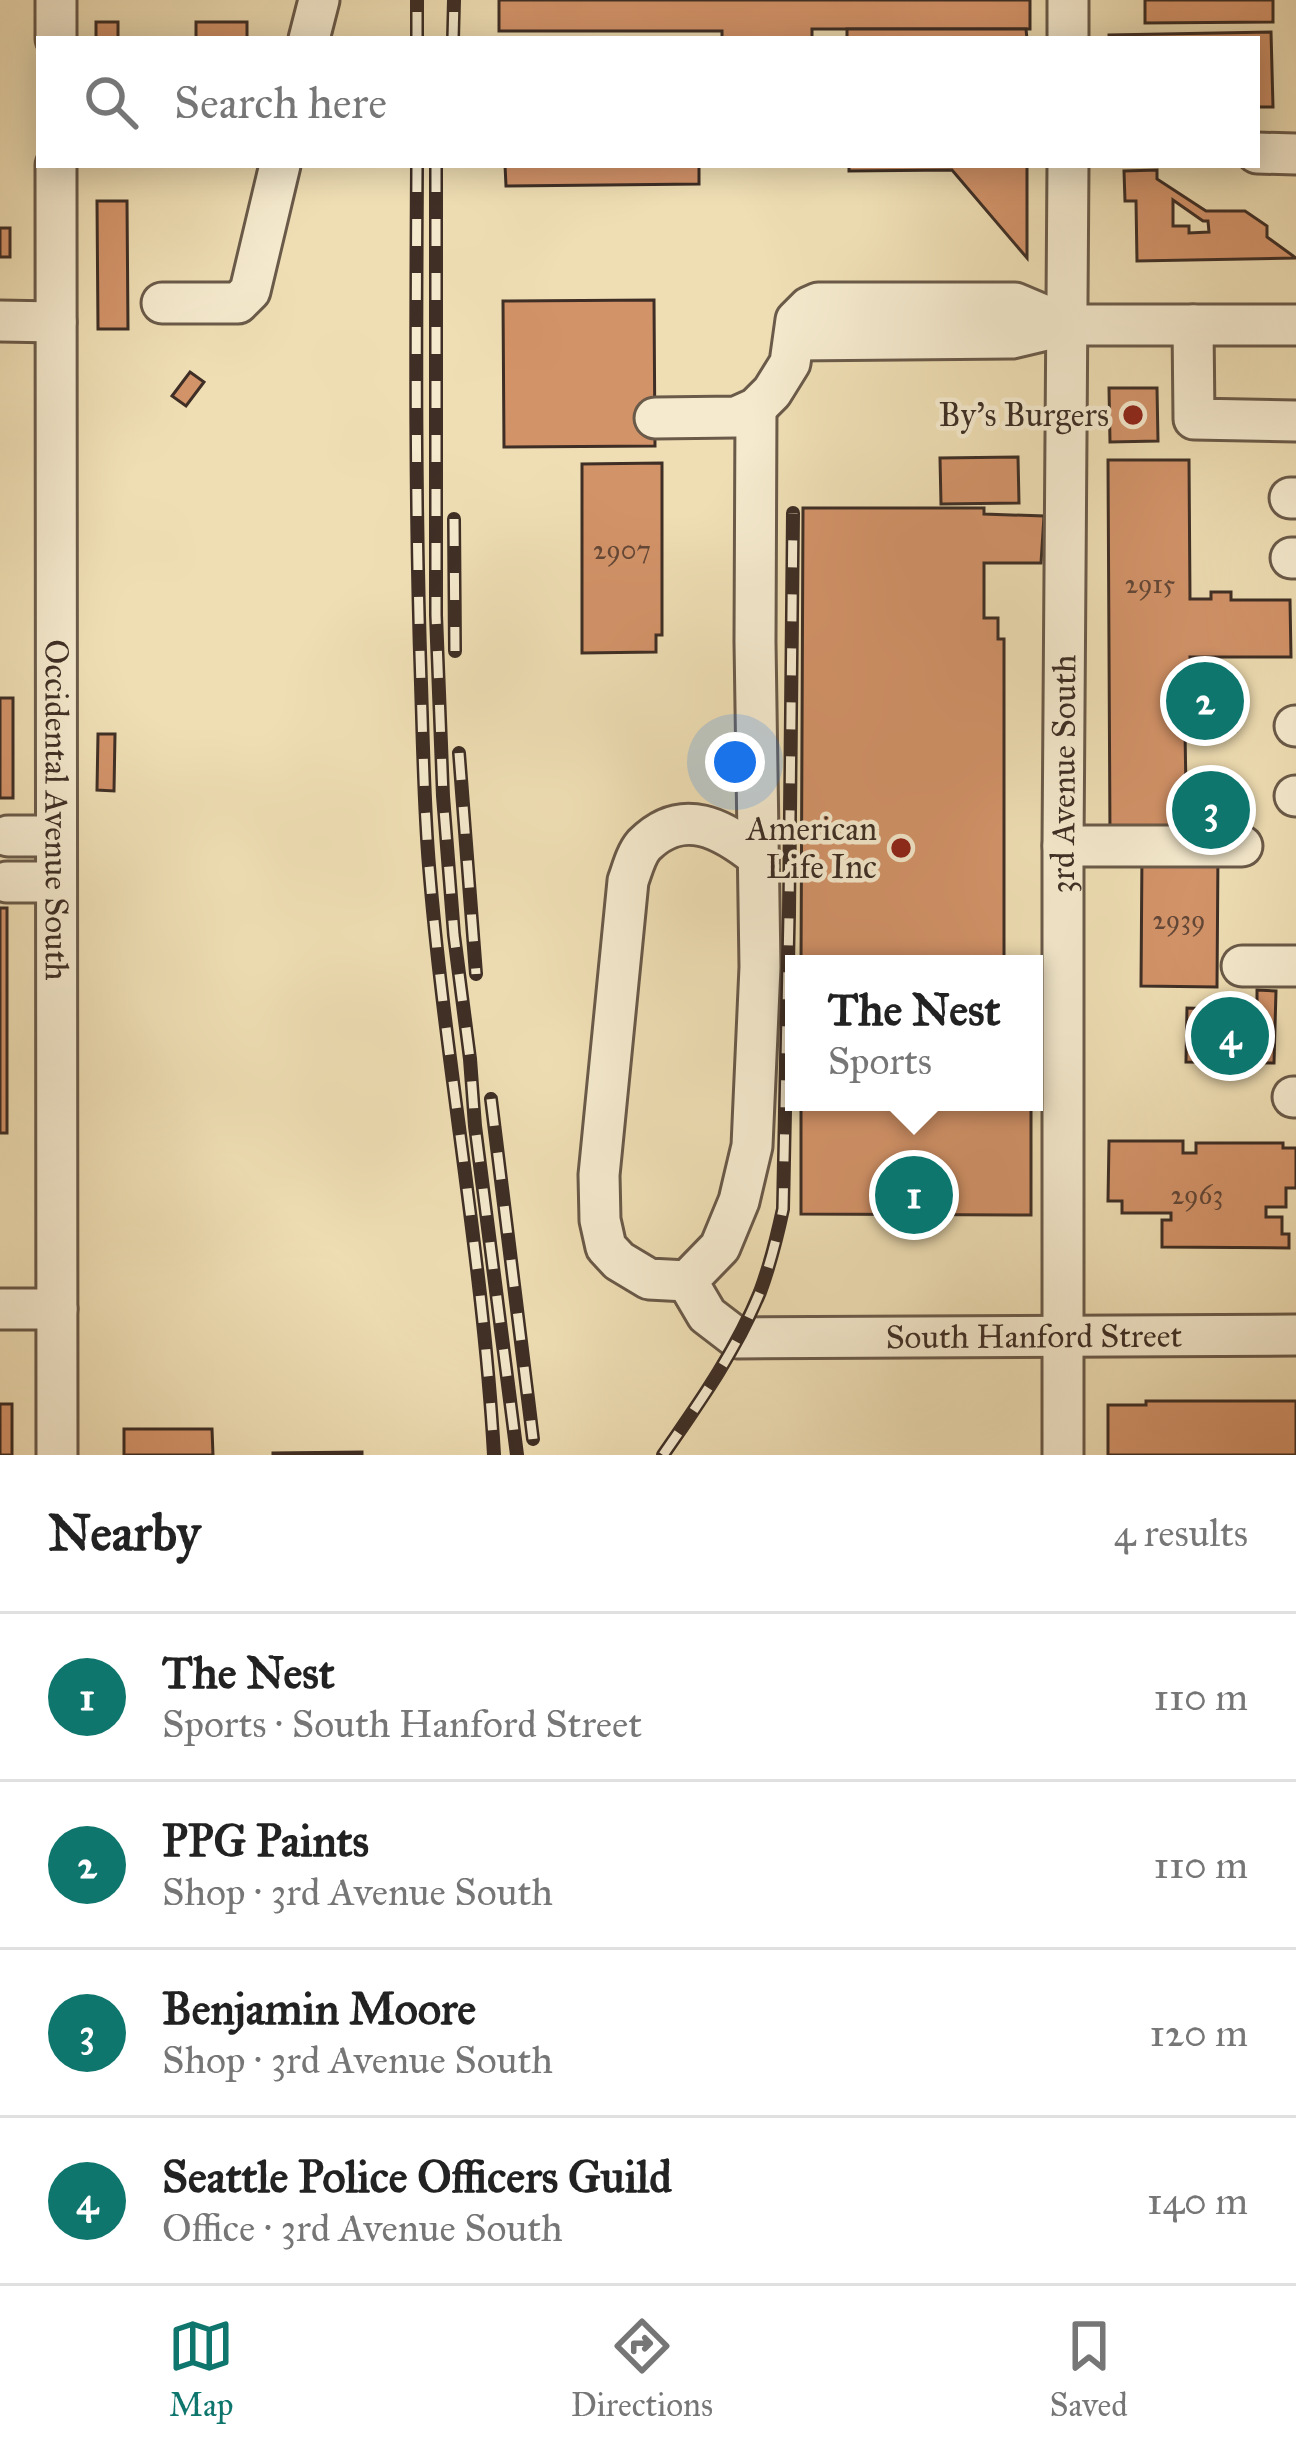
<!DOCTYPE html>
<meta charset="utf-8">
<style>
:root{--surface:#fff;--page:#f6f6f6;--text:#222;--muted:#767676;--line:#e0e0e0;--accent:#0f766e}
body{margin:0;font-family:"IM FELL Great Primer",serif;background:var(--page);color:var(--text)}
.you{position:absolute;left:735px;top:762px;width:42px;height:42px;margin:-30px;border:9px solid #fff;border-radius:50%;background:#1a73e8;box-shadow:0 0 0 18px #1a73e833}
.badge{display:grid;place-items:center;width:78px;height:78px;border-radius:50%;background:var(--accent);color:#fff;font-size:39px;font-weight:700}
.pin{position:absolute;translate:-50% -50%;border:6px solid #fff;box-shadow:0 3px 12px #0006}
.popup{position:absolute;left:785px;top:955px;width:258px;height:156px;box-sizing:border-box;display:grid;place-content:center;border-radius:0px;background:var(--surface);filter:drop-shadow(0 3px 9px #0005);font-size:39px;white-space:nowrap;color:var(--muted)}
.popup b{font-size:45px;color:var(--text)}
.popup::after{content:'';position:absolute;left:50%;top:100%;margin-left:-24px;border:24px solid transparent;border-top-color:var(--surface)}
.list{margin:0;padding:0;list-style:none}
h2{display:flex;justify-content:space-between;align-items:center;height:156px;margin:0;padding:0 48px;font-size:51px}
h2 small{font-size:39px;font-weight:400;color:var(--muted)}
.list li{display:grid;grid-template-columns:78px 1fr auto;gap:36px;align-items:center;box-sizing:border-box;height:168px;padding:0 48px;border-top:3px solid var(--line)}
.list b{display:block;font-size:45px;white-space:nowrap}
.list p{margin:0;font-size:39px;white-space:nowrap;color:var(--muted)}
.list em{font-size:39px;font-style:normal;color:var(--muted)}
.icon{flex:none;width:66px;height:66px;fill:none;stroke:currentColor;stroke-width:2;stroke-linecap:round;stroke-linejoin:round}
.map{position:relative;flex:none;width:1296px;height:1455px;overflow:hidden}
.search{position:absolute;background:var(--surface);box-shadow:0 6px 30px #0003;left:36px;right:36px;top:36px;height:132px;display:flex;align-items:center;gap:30px;box-sizing:border-box;padding:0 42px;border-radius:0px;color:var(--muted);font-size:45px}
.sheet{height:828px;background:var(--surface)}
nav{display:flex;justify-content:space-around;align-items:center;box-sizing:border-box;height:168px;border-top:3px solid var(--line);background:var(--surface);font-size:33px;color:var(--muted)}
nav a{display:grid;justify-items:center;gap:6px}
nav .on{color:var(--accent)}
.map>svg:first-child{display:block}
.building{fill:#d39369;stroke:#3e2e25;stroke-width:3;fill-rule:evenodd}
.lines{fill:none;stroke-linecap:round;stroke-linejoin:round}
.minor-casing{stroke:#6a5a49;stroke-width:45}
.minor{stroke:#f5eace;stroke-width:39}
.rail-casing{stroke:#3e2e25;stroke-width:14}
.rail{stroke:#f5eace;stroke-width:9;stroke-dasharray:27;stroke-linecap:butt}
.poi-dot{fill:#8f2418;stroke:#f5eace;stroke-width:4.5}
.labels{text-anchor:middle;dominant-baseline:central;stroke-width:9;stroke-linejoin:round;paint-order:stroke}
.number-label{font-size:27px;fill:#634736}
.poi-label{font-size:33px;fill:#3e2e25;stroke:#f5eace;text-anchor:end}
.street-label{font-size:33px;fill:#3e2e25;stroke:#f5eace}
</style>
<div class="map">
<svg width="1296" height="1455" viewBox="0 0 1296 1455">
<rect width="100%" height="100%" fill="#efdeb4"/>
<filter id="stains"><feTurbulence type="fractalNoise" baseFrequency=".00167" numOctaves="4"/><feColorMatrix values="0 0 0 0 .2 0 0 0 0 .09 0 0 0 0 .02 0 0 0 .5 -.17"/></filter>
<radialGradient id="worn" r=".72"><stop offset=".6" stop-color="#630" stop-opacity="0"/><stop offset="1" stop-color="#630" stop-opacity=".3"/></radialGradient>
<g class="building">
<polygon points="499,0 1030,0 1030,29 812,29 812,39 722,39 722,31 499,31"/>
<polygon points="1145,0 1273,0 1273,22 1145,23"/>
<rect x="96" y="22" width="22" height="17"/>
<rect x="196" y="22" width="51" height="17"/>
<polygon points="847,29 1026,29 1027,39 847,39"/>
<polygon points="1271,32 1273,107 1257,107 1257,39 1109,39 1109,35"/>
<polygon points="505,165 699,165 699,184 506,186"/>
<polygon points="849,165 1027,165 1027,258 952,170 849,171"/>
<path d="M1157 170V179L1206 211H1245L1267 226V237L1296 258 1137 261 1136 201H1125L1124 171ZM1173 200 1203 221H1208L1209 232 1189 233V226H1173Z"/>
<polygon points="97,201 127,201 128,329 98,329"/>
<rect x="0" y="228" width="10" height="29"/>
<polygon points="654,300 655,446 504,447 503,301"/>
<polygon points="190,372 204,382 186,406 172,396"/>
<polygon points="1109,388 1157,388 1158,441 1110,442"/>
<polygon points="1018,457 1019,503 941,504 940,458"/>
<polygon points="1108,460 1189,460 1190,599 1211,599 1211,592 1231,592 1231,600 1290,600 1291,657 1190,657 1191,684 1230,684 1230,705 1236,705 1236,731 1185,731 1186,791 1235,791 1232,837 1110,838"/>
<polygon points="662,463 662,635 656,635 656,652 582,653 582,464"/>
<polygon points="803,508 984,508 984,514 1044,516 1041,563 984,563 984,618 998,618 998,639 1004,639 1004,964 801,964"/>
<rect x="0" y="698" width="13" height="100"/>
<polygon points="98,734 115,734 114,791 97,790"/>
<polygon points="1142,852 1218,852 1217,987 1141,986"/>
<rect x="0" y="908" width="7" height="225"/>
<polygon points="1257,990 1276,991 1274,1063 1186,1062 1187,1008 1257,1010"/>
<polygon points="801,1102 1031,1102 1031,1215 801,1214"/>
<polygon points="1109,1141 1183,1141 1183,1153 1196,1153 1196,1143 1283,1143 1283,1148 1296,1148 1296,1188 1286,1188 1286,1207 1266,1207 1266,1217 1282,1217 1282,1234 1289,1234 1289,1248 1162,1247 1162,1220 1171,1220 1171,1213 1122,1213 1122,1201 1108,1201"/>
<polygon points="1146,1401 1296,1401 1296,1455 1108,1455 1108,1405 1146,1405"/>
<rect x="0" y="1404" width="12" height="51"/>
<polygon points="124,1429 212,1429 213,1455 124,1455"/>
<polygon points="362,1452 362,1455 273,1455 273,1453"/>
</g>
<g class="lines">
<defs>
<g id="minor">
<polyline points="56,0 56,39"/>
<polyline points="309,39 319,0"/>
<polyline points="1068,39 1068,0"/>
<polyline points="1257,153 1296,154"/>
<path id="s1" d="M56 165 57 1455"/>
<polyline points="162,303 238,303 250,291 280,165"/>
<polyline points="0,321 56,322"/>
<polyline points="1193,325 1194,419 1296,421"/>
<polyline points="794,340 1012,338 1067,325 1296,325"/>
<path id="s2" d="M756 408 755 642 760 967 752 1146 739 1201 720 1247 687 1281 707 1315 737 1338 1296 1335"/>
<polyline points="655,418 736,417 756,408 772,392 790,363 796,320 809,307 818,303 1015,303 1067,325"/>
<polyline points="1290,498 1296,498"/>
<polyline points="1291,558 1296,558"/>
<polyline points="1295,726 1296,726"/>
<polyline points="1295,796 1296,796"/>
<polyline points="8,836 56,836"/>
<polyline points="1063,846 1242,846"/>
<polyline points="7,882 56,882"/>
<polyline points="1242,966 1296,966"/>
<polyline points="1293,1097 1296,1097"/>
<path d="M687 1281 649 1279 619 1261 606 1247 600 1220 599 1175 628 881C632 870 636 854 644 845 683 806 723 829 758 857"/>
<polyline points="0,1309 57,1309"/>
<path id="s3" d="M1063 1455V846L1068 165"/>
</g>
</defs>
<use href="#minor" class="minor-casing"/>
<use href="#minor" class="minor"/>
<defs>
<g id="rail">
<polyline points="417,39 417,0"/>
<polyline points="453,39 454,0"/>
<path d="M417 165C416 338 415 511 421 684 423 745 424 806 429 866 445 1063 483 1258 494 1455"/>
<polyline points="436,165 436,615 443,796 454,935 470,1059 475,1126 517,1455"/>
<polyline points="454,519 455,651"/>
<polyline points="459,753 476,974"/>
<polyline points="491,1099 533,1439"/>
<path d="M663 1455C699 1403 736 1351 760 1292 770 1265 777 1237 783 1209L789 914 793 513"/>
</g>
</defs>
<use href="#rail" class="rail-casing"/>
<use href="#rail" class="rail"/>
</g>
<g class="poi-dot">
<circle cx="1133" cy="415" r="12"/>
<circle cx="901" cy="848" r="12"/>
</g>
<g class="labels">
<g class="number-label">
<text x="622" y="549">2907</text>
<text x="1150" y="583">2915</text>
<text x="1179" y="919">2939</text>
<text x="1197" y="1194">2963</text>
</g>
<g class="poi-label">
<text x="1109" y="415">By's Burgers</text>
<text x="877" y="829">American<tspan x="877" dy="38">Life Inc</tspan></text>
</g>
<g class="street-label">
<text stroke="none"><textPath href="#s3" startOffset="681">3rd Avenue South</textPath></text>
<text stroke="none"><textPath href="#s1" startOffset="645">Occidental Avenue South</textPath></text>
<text stroke="none"><textPath href="#s2" startOffset="1266">South Hanford Street</textPath></text>
</g>
</g>
<rect width="100%" height="100%" filter="url(#stains)"/>
<rect width="100%" height="100%" fill="url(#worn)"/>
</svg>
<div class="you"></div>
<div class="pin badge" style="left:914px;top:1195px">1</div>
<div class="popup"><b>The Nest</b>Sports</div>
<div class="pin badge" style="left:1205px;top:701px">2</div>
<div class="pin badge" style="left:1211px;top:810px">3</div>
<div class="pin badge" style="left:1230px;top:1036px">4</div>
<div class="search"><svg class="icon" aria-label="search" viewBox="0 0 24 24"><circle cx="10" cy="10" r="6"/><path d="M15 15l6 6"/></svg>Search here</div>
</div>
<section class="sheet">
<h2>Nearby<small>4 results</small></h2>
<ul class="list">
<li><span class="badge">1</span><div><b>The Nest</b><p>Sports · South Hanford Street</p></div><em>110 m</em></li>
<li><span class="badge">2</span><div><b>PPG Paints</b><p>Shop · 3rd Avenue South</p></div><em>110 m</em></li>
<li><span class="badge">3</span><div><b>Benjamin Moore</b><p>Shop · 3rd Avenue South</p></div><em>120 m</em></li>
<li><span class="badge">4</span><div><b>Seattle Police Officers Guild</b><p>Office · 3rd Avenue South</p></div><em>140 m</em></li>
</ul>
</section>
<nav>
<a class="on"><svg class="icon" aria-label="map" viewBox="0 0 24 24"><path d="M3 6l6-2 6 2 6-2v14l-6 2-6-2-6 2zM9 4v14M15 6v14"/></svg>Map</a>
<a><svg class="icon" aria-label="directions" viewBox="0 0 24 24"><path d="M12 3l9 9-9 9-9-9zM9 14v-3h6M13 9l2 2-2 2"/></svg>Directions</a>
<a><svg class="icon" aria-label="saved" viewBox="0 0 24 24"><path d="M7 4h10v16l-5-4-5 4z"/></svg>Saved</a>
</nav>
